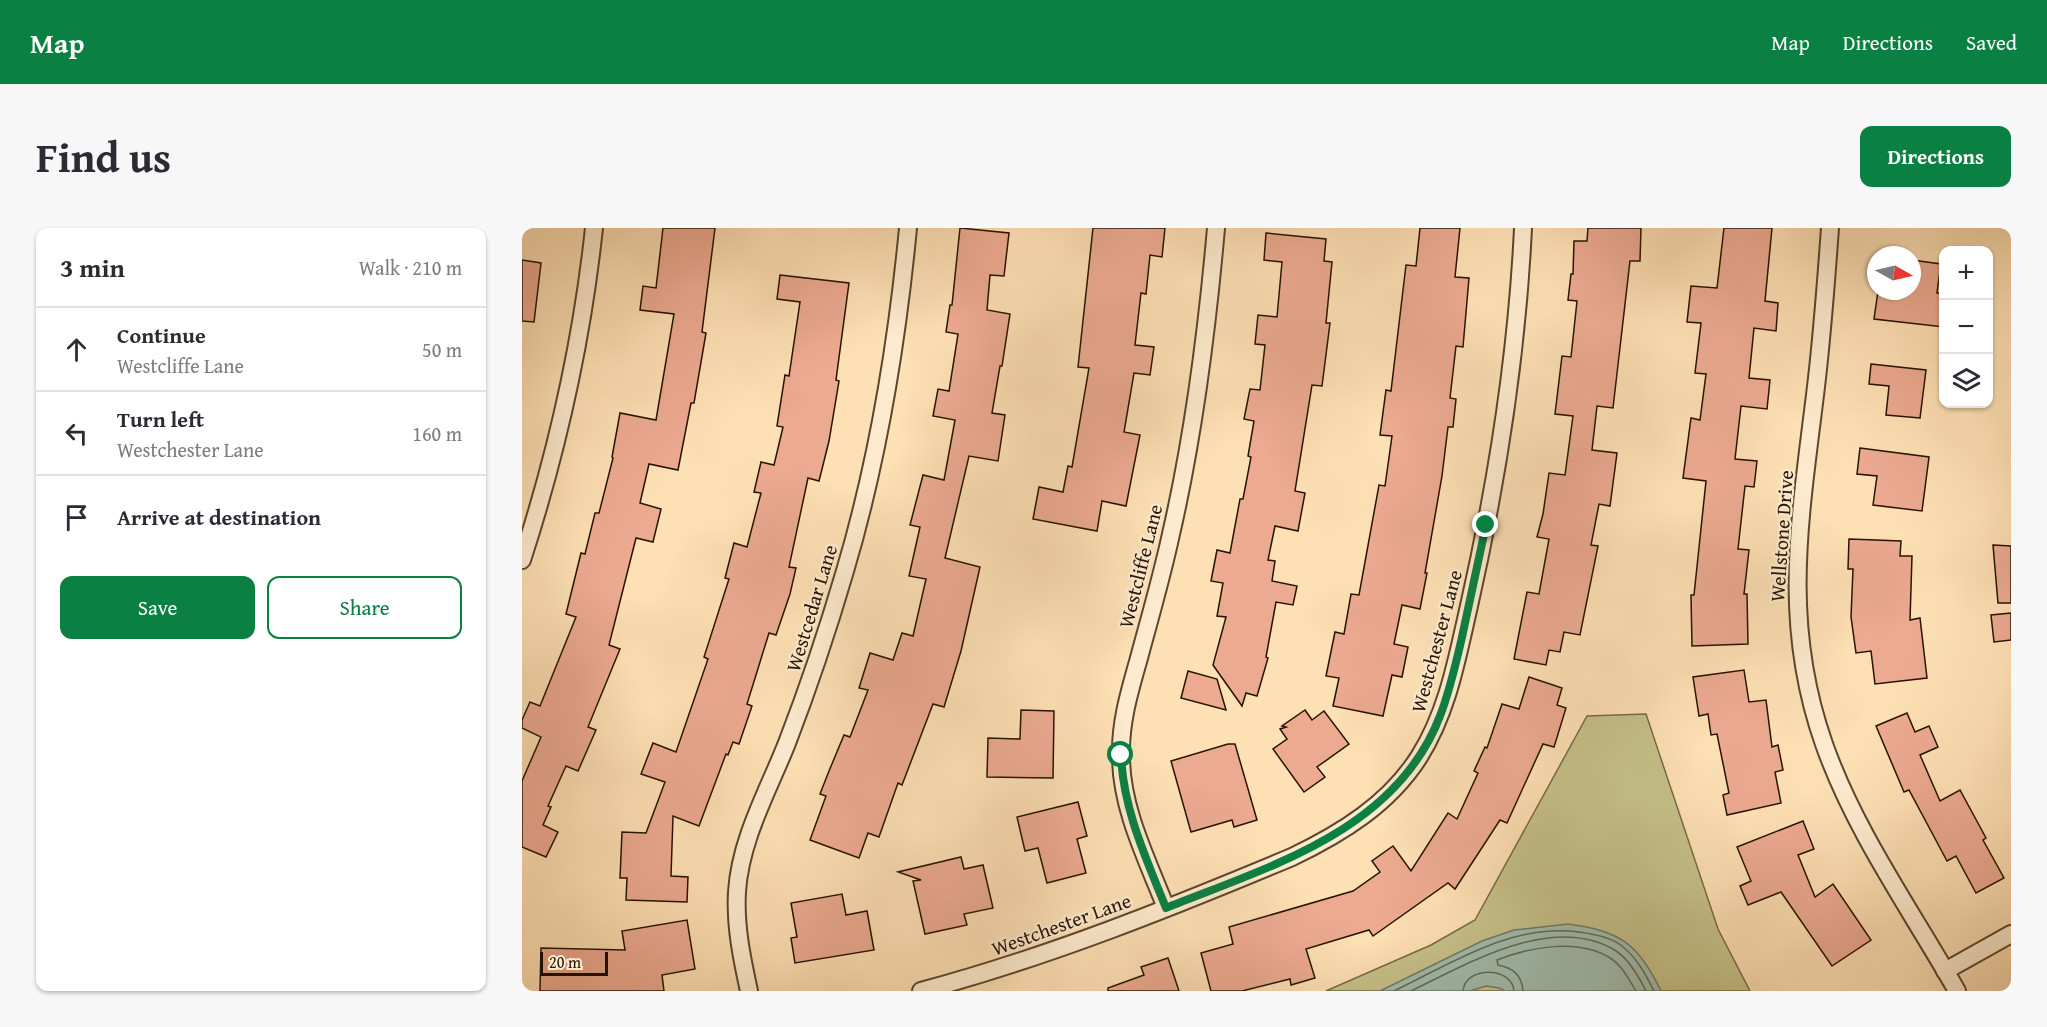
<!DOCTYPE html>
<meta charset="utf-8">
<style>
:root{--surface:#fff;--page:#f7f7f7;--text:#2b2b33;--muted:#7c7c81;--line:#e1e1e2;--accent:#0b8043}
body{margin:0;font-family:"Gentium Book Plus",serif;background:var(--page);color:var(--text)}
.controls{position:absolute;right:18px;top:18px;display:grid;overflow:hidden;border-radius:12px;box-shadow:0 2px 4px #0004}
.controls button{width:54px;height:54px;display:grid;place-items:center;padding:0;border:0;border-bottom:2px solid var(--line);background:var(--surface);color:var(--text);font:30px sans-serif}
.compass{position:absolute;left:1345px;top:18px;width:54px;height:54px;border-radius:50%;background:var(--surface);box-shadow:0 2px 4px #0004;rotate:98deg}
.scale{position:absolute;left:18px;bottom:15px;width:68px;box-sizing:border-box;padding-left:6px;border:3px solid #261300;border-top:0;font-size:16px;line-height:21px;white-space:nowrap;color:#261300;-webkit-text-stroke:4px #feebcf;paint-order:stroke}
.stop{position:absolute;width:18px;height:18px;margin:-14px;border:4px solid #0b8043;border-radius:50%;background:#fff}
.stop.end{background:#0b8043;border-color:#fff;box-shadow:0 2px 6px #0008}
.list{margin:0;padding:0;list-style:none}
h2{display:flex;justify-content:space-between;align-items:center;height:78px;margin:0;padding:0 24px;font-size:26px}
h2 small{font-size:20px;font-weight:400;color:var(--muted)}
.list li{display:grid;grid-template-columns:39px 1fr auto;gap:18px;align-items:center;box-sizing:border-box;height:84px;padding:0 24px;border-top:2px solid var(--line)}
.list b{display:block;font-size:22px;white-space:nowrap}
.list p{margin:0;font-size:20px;white-space:nowrap;color:var(--muted)}
.list em{font-size:20px;font-style:normal;color:var(--muted)}
.actions{display:flex;gap:12px;padding:18px 24px}
.actions a{flex:1;padding:14px 0;border:2px solid var(--accent);border-radius:12px;text-align:center;font-size:21px;color:var(--accent)}
.actions .main{background:var(--accent);color:#fff}
.icon{flex:none;width:33px;height:33px;fill:none;stroke:currentColor;stroke-width:2;stroke-linecap:round;stroke-linejoin:round}
.map{position:relative;flex:none;width:1489px;height:763px;overflow:hidden;border-radius:12px}
header{display:flex;align-items:center;gap:36px;box-sizing:border-box;height:84px;padding:0 30px;background:var(--accent);color:#fff}
header strong{font-size:28px}
nav{display:flex;gap:33px;margin-inline-start:auto;font-size:21px}
.intro{display:flex;align-items:center;justify-content:space-between;box-sizing:border-box;height:144px;padding:0 36px}
h1{margin:0;font-size:42px}
.button{padding:15px 27px;border-radius:12px;background:var(--accent);color:#fff;font-size:21px;font-weight:700}
main{display:flex;gap:36px;padding:0 36px}
aside{flex:1;background:var(--surface);border-radius:12px;box-shadow:0 2px 4px #0004}
.map>svg:first-child{display:block}
.green{fill:#c6c189;stroke:#766a44;stroke-width:1.5}
.water{fill:#a0bdae;stroke:#6f7968;stroke-width:1.5}
.lines{fill:none;stroke-linecap:round;stroke-linejoin:round}
.shore{stroke:#636857;stroke-width:1.5}
.building{fill:#ecaa91;stroke:#261300;stroke-width:1.5}
.minor-casing{stroke:#5c462d;stroke-width:20}
.minor{stroke:#feebcf;stroke-width:16}
.route{stroke:#0b8043;stroke-width:8}
.labels{text-anchor:middle;dominant-baseline:central;stroke-width:4.5;stroke-linejoin:round;paint-order:stroke}
.street-label{font-size:20px;fill:#261300;stroke:#feebcf}
</style>
<header>
<strong>Map</strong>
<nav><a>Map</a><a>Directions</a><a>Saved</a></nav>
</header>
<div class="intro"><h1>Find us</h1><a class="button">Directions</a></div>
<main>
<aside>
<h2>3 min<small>Walk · 210 m</small></h2>
<ul class="list">
<li><svg class="icon" aria-label="ahead" viewBox="0 0 24 24"><path d="M12 20V5M6 11l6-6 6 6"/></svg><div><b>Continue</b><p>Westcliffe Lane</p></div><em>50 m</em></li>
<li><svg class="icon" aria-label="left" viewBox="0 0 24 24"><path d="M17 20v-9H6M10 6l-5 5 5 5"/></svg><div><b>Turn left</b><p>Westchester Lane</p></div><em>160 m</em></li>
<li><svg class="icon" aria-label="arrive" viewBox="0 0 24 24"><path d="M6 21V4h12l-3 4 3 4H6"/></svg><div><b>Arrive at destination</b></div></li>
</ul>
<div class="actions"><a class="main">Save</a><a>Share</a></div>
</aside>
<div class="map">
<svg width="1489" height="763" viewBox="0 0 1489 763">
<rect width="100%" height="100%" fill="#fee0b5"/>
<filter id="stains"><feTurbulence type="fractalNoise" baseFrequency=".00333" numOctaves="4"/><feColorMatrix values="0 0 0 0 .2 0 0 0 0 .09 0 0 0 0 .02 0 0 0 .5 -.17"/></filter>
<radialGradient id="worn" r=".72"><stop offset=".6" stop-color="#630" stop-opacity="0"/><stop offset="1" stop-color="#630" stop-opacity=".3"/></radialGradient>
<polygon class="green" points="1124,486 1196,701 1228,763 804,763 909,717 953,692 1065,488"/>
<path class="water" d="M1046 696C1098 703 1116 715 1139 763H983L977 760 964 758 948 763H858L960 713 992 702Z"/>
<g class="lines">
<g class="shore">
<path d="M872 763C930 735 990 695 1057 704 1072 706 1089 709 1100 718 1115 730 1124 747 1132 763"/>
<path d="M889 763C945 736 1032 684 1094 723 1107 731 1117 749 1124 763"/>
<path d="M941 763C943 738 990 738 992 763"/>
<path d="M1001 763C1000 747 991 740 976 737L975 732C1008 719 1056 710 1088 730 1100 737 1107 752 1114 763"/>
</g>
</g>
<g class="building">
<polygon points="141,0 193,0 180,104 184,105 172,175 169,175 156,242 127,236 118,275 139,281 131,314 114,310 87,417 98,421 66,499 74,502 56,543 44,538 26,578 29,579 21,597 36,604 24,629 0,619 0,553 19,509 0,500 0,492 8,474 18,478 54,389 44,386 59,325 63,326 73,285 77,285 91,230 90,229 98,185 134,192 152,86 118,82 121,58 134,60"/>
<polygon points="438,0 487,5 482,48 468,47 465,82 488,86 480,138 478,138 470,185 483,187 476,233 447,228 423,330 458,339 439,423 422,479 411,476 380,557 376,555 357,609 346,605 337,630 288,612 304,568 298,566 307,543 322,507 328,509 346,462 337,460 348,425 371,432 380,405 391,408 404,351 387,348 398,299 388,297 401,247 422,252 433,192 411,188 416,161 427,163 436,106 424,104 428,77 430,77"/>
<polygon points="571,0 643,0 640,29 628,27 624,66 619,65 613,117 632,119 628,147 612,145 602,204 618,207 604,278 580,273 575,303 511,291 517,259 541,264 546,238 550,239 567,140 556,139"/>
<polygon points="898,0 938,0 933,49 947,50 941,119 934,118 928,170 934,171 931,199 926,199 920,248 903,345 905,345 898,381 880,377 872,416 886,419 880,449 870,447 861,488 811,478 817,450 804,448 813,404 822,406 829,366 837,367 857,257 863,258 870,208 858,207 864,162 869,163 884,37 894,38"/>
<polygon points="1066,0 1119,0 1118,33 1108,33 1091,180 1075,178 1070,222 1095,225 1088,278 1077,276 1069,317 1076,318 1058,407 1042,404 1038,424 1027,422 1024,437 992,431 1005,364 1017,366 1027,311 1015,309 1021,286 1027,245 1043,247 1051,188 1033,186 1040,128 1049,129 1055,73 1046,72 1049,46 1051,46 1052,13 1065,13"/>
<polygon points="1202,0 1250,0 1243,73 1256,75 1254,103 1232,100 1227,150 1248,152 1245,181 1219,178 1213,231 1235,233 1232,259 1223,258 1216,321 1227,322 1222,366 1225,366 1226,416 1170,418 1169,367 1172,367 1184,253 1161,250 1169,190 1178,192 1184,146 1173,145 1179,95 1165,94 1169,58 1195,60"/>
<polygon points="744,5 804,11 802,33 810,34 804,95 808,95 800,158 790,157 773,263 783,265 776,303 753,298 746,332 753,333 750,353 775,358 771,377 754,374 744,429 746,430 735,468 724,465 720,478 691,437 704,389 695,388 701,355 689,353 695,322 708,325 718,271 721,271 729,229 726,228 732,193 722,191 728,161 738,162 743,117 733,116 736,87 755,89 760,34 742,32"/>
<polygon points="0,32 19,35 12,94 0,93"/>
<polygon points="1390,32 1419,36 1415,65 1422,65 1422,99 1352,91 1356,63 1390,63"/>
<polygon points="258,47 327,55 314,152 317,153 307,213 297,253 286,250 267,339 274,340 268,366 254,407 247,405 225,476 230,478 217,516 211,514 206,527 204,526 177,598 151,588 149,648 166,649 165,674 104,672 105,650 98,650 100,604 124,605 143,554 119,546 131,515 154,524 186,431 182,429 207,351 203,350 212,315 225,319 239,265 232,264 239,234 252,237 261,199 255,198 263,147 267,148 278,74 255,71"/>
<polygon points="1349,136 1404,142 1398,190 1364,187 1367,158 1347,156"/>
<polygon points="1338,220 1407,229 1400,283 1351,277 1355,248 1335,246"/>
<polygon points="1327,311 1379,313 1378,328 1390,328 1388,392 1398,390 1405,450 1353,456 1349,423 1334,425 1329,389 1331,341 1326,341"/>
<polygon points="1471,317 1489,318 1489,375 1476,375"/>
<polygon points="1489,385 1489,412 1472,414 1469,387"/>
<polygon points="1222,442 1227,474 1244,472 1250,519 1256,517 1261,542 1253,544 1259,575 1205,587 1201,567 1207,565 1195,506 1189,507 1186,486 1177,488 1171,449"/>
<polygon points="666,443 695,451 704,482 659,470"/>
<polygon points="1007,449 1040,460 1035,477 1044,480 1032,519 1021,516 985,595 978,592 933,661 926,655 851,708 847,702 784,721 793,750 769,757 768,751 720,763 689,763 679,725 711,716 707,699 831,663 858,644 850,633 871,618 889,643 926,585 935,591 956,545 952,543 963,519 965,520 980,476 997,481"/>
<polygon points="499,482 532,483 531,550 465,549 466,510 498,511"/>
<polygon points="783,482 790,492 802,483 827,516 795,539 803,549 782,564 751,521 765,511 758,501 764,499 760,498"/>
<polygon points="1385,485 1393,504 1407,498 1416,519 1398,527 1418,573 1438,562 1464,610 1461,612 1482,650 1454,665 1434,628 1425,633 1387,562 1382,564 1354,498"/>
<polygon points="706,516 713,516 735,592 712,599 710,592 669,604 649,533"/>
<polygon points="556,574 565,608 555,611 564,645 525,655 516,620 503,623 495,589"/>
<polygon points="1281,593 1292,621 1276,627 1293,669 1311,656 1349,712 1310,738 1259,664 1226,677 1218,658 1229,653 1215,619"/>
<polygon points="439,629 442,641 461,637 471,680 442,686 445,697 403,706 391,653 399,652 376,644"/>
<polygon points="320,666 324,687 345,683 352,722 273,735 269,710 275,709 269,675"/>
<polygon points="165,692 173,741 140,747 142,763 18,763 19,720 103,722 100,703"/>
<polygon points="646,730 657,763 586,763 586,760 622,747 619,739"/>
</g>
<g class="lines">
<defs>
<g id="minor">
<path d="M1308 0C1304 56 1300 111 1293 167 1278 291 1259 394 1302 516 1333 604 1389 682 1435 763"/>
<path d="M0 332C35 224 60 113 72 0"/>
<path d="M644 680C625 631 599 581 599 528 598 494 608 462 617 430 628 389 640 348 649 306 672 206 685 103 694 0"/>
<polyline points="1423,743 1489,706"/>
<path d="M227 763C220 731 213 698 215 664 218 612 246 563 265 515 287 458 306 401 323 343 356 232 375 115 386 0"/>
<path d="M399 763C526 729 648 680 770 629 820 605 867 576 897 529 926 483 935 430 947 378 975 254 995 127 1001 0"/>
</g>
</defs>
<use href="#minor" class="minor-casing"/>
<use href="#minor" class="minor"/>
</g>
<g class="lines">
<path class="route" d="M599 527C601 581 624 630 644 680 748 638 874 603 918 488 928 462 934 435 940 409 948 372 956 335 964 297"/>
</g>
<g class="labels">
<g class="street-label">
<text transform="translate(1259 308) rotate(-86)">Wellstone Drive</text>
<text transform="translate(618 338) rotate(-76)">Westcliffe Lane</text>
<text transform="translate(289 380) rotate(-73)">Westcedar Lane</text>
<text transform="translate(914 413) rotate(-75)">Westchester Lane</text>
<text transform="translate(539 696) rotate(-20)">Westchester Lane</text>
</g>
</g>
<rect width="100%" height="100%" filter="url(#stains)"/>
<rect width="100%" height="100%" fill="url(#worn)"/>
</svg>
<div class="controls">
<button>+</button>
<button>−</button>
<button><svg class="icon" aria-label="layers" viewBox="0 0 24 24"><path d="M12 4l9 5-9 5-9-5zM3 14l9 5 9-5"/></svg></button>
</div>
<svg class="compass" viewBox="-18 -18 36 36"><path d="M0-13l5 13h-10z" fill="#e53935"/><path d="M0 13l5-13h-10z" fill="#7c7c81"/></svg>
<div class="scale">20 m</div>
<div class="stop" style="left:599px;top:527px"></div>
<div class="stop end" style="left:964px;top:297px"></div>
</div>
</main>
